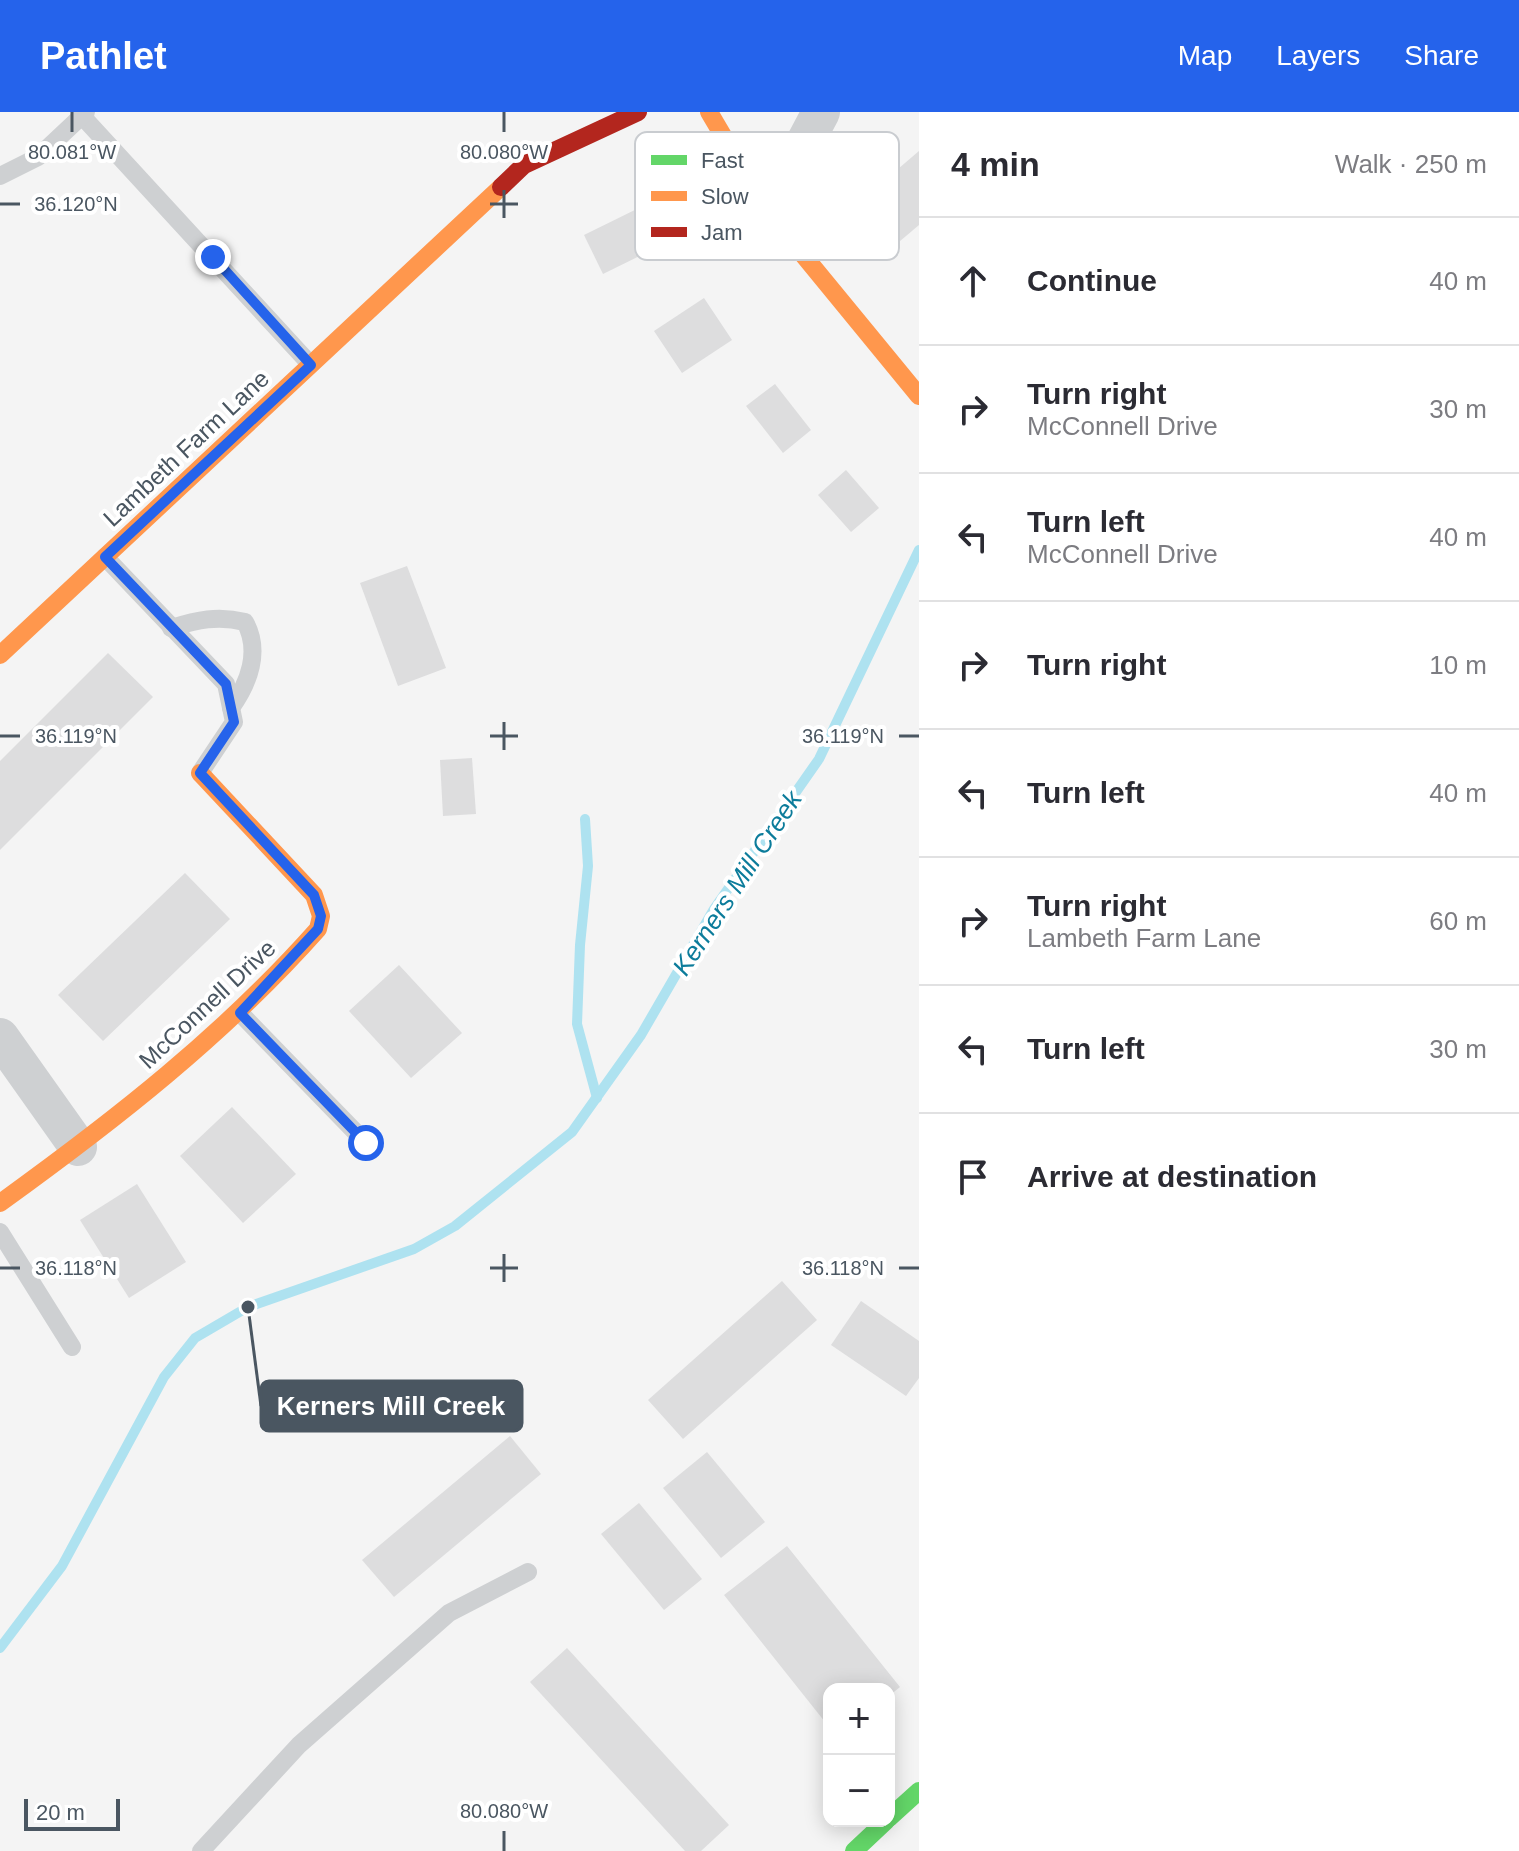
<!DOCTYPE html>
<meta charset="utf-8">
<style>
:root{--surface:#fff;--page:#f7f7f7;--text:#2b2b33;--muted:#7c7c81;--line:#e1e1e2;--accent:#2563eb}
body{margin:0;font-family:Helvetica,sans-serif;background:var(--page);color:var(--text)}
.controls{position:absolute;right:24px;bottom:24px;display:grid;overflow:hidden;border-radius:16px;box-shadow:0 4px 20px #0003}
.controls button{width:72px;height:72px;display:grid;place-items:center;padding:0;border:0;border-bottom:2px solid var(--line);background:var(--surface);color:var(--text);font:40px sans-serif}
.scale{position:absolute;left:24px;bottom:20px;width:96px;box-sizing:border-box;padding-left:8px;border:4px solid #4a5661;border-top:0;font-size:22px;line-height:28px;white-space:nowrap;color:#4a5661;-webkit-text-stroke:6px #fff;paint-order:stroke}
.stop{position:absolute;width:24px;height:24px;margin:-18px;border:6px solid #2563eb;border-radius:50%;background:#fff}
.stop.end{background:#2563eb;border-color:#fff;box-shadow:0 2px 8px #0008}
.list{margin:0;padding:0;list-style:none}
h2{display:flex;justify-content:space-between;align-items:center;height:104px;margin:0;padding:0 32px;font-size:34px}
h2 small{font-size:26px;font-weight:400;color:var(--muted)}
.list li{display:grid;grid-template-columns:52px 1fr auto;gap:24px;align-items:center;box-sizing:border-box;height:128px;padding:0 32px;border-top:2px solid var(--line)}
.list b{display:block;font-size:30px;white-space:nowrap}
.list p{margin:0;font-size:26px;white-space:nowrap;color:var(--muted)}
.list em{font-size:26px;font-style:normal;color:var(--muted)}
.icon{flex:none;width:44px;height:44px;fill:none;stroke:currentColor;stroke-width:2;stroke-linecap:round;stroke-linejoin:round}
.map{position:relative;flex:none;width:919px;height:1739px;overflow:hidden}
header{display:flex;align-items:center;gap:48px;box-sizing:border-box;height:112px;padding:0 40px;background:var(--accent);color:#fff}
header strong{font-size:38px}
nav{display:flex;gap:44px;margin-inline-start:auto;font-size:28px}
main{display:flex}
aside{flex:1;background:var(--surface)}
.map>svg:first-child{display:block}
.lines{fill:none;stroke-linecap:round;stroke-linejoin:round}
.stream{stroke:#aee2f0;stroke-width:10}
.building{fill:#ddddde}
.lane{stroke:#ced0d2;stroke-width:18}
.street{stroke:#ced0d2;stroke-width:38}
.fast{stroke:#63d668;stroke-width:18}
.slow{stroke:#ff974d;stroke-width:18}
.jam{stroke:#b3261e;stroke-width:18}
.route{stroke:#2563eb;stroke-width:10}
.ticks{fill:none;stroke:#4a5661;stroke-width:3}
.labels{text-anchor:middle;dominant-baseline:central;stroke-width:8;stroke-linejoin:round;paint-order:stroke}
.street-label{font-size:24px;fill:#4a5661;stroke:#fff}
.water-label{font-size:26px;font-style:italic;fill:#0c7c9b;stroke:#fff}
.key{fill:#fff;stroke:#c9ccd0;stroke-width:2}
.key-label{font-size:22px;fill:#4a5661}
.ticks-label{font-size:20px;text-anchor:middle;fill:#4a5661;stroke:#fff;stroke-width:8;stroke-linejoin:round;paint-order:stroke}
.leader{fill:none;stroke:#4a5661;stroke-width:3}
.callout-dot{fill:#4a5661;stroke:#fff;stroke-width:3}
.callout{fill:#4a5661;stroke:#4a5661;stroke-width:3}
.callout-label{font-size:26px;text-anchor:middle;font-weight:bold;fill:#fff}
</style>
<header>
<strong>Pathlet</strong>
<nav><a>Map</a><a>Layers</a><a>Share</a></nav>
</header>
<main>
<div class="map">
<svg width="919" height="1739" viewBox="0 0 919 1739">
<rect width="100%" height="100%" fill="#f4f4f4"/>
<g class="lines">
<g class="stream">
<polyline points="585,707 588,754 580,833 577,912 597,986"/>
<polyline points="0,1536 62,1454 164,1265 195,1226 248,1195 414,1137 455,1114 572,1020 641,923 714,797 819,647 919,438"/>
</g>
</g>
<g class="building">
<polygon points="919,39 919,113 893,135 856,93"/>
<polygon points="651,90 670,129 603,162 584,123"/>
<polygon points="704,186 732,228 682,261 654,219"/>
<polygon points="775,272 811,318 783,341 746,294"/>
<polygon points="846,358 879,396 851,420 818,383"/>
<polygon points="407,454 446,556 398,574 360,471"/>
<polygon points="108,541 153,585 0,738 0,649"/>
<polygon points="472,646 476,702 443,704 440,648"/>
<polygon points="185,761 230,807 103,929 58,883"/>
<polygon points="399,853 462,921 411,966 349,899"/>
<polygon points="232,995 296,1062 243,1111 180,1044"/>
<polygon points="137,1072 186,1150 129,1186 80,1108"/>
<polygon points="782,1169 817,1208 683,1327 648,1288"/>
<polygon points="861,1189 919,1229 919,1266 906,1284 831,1233"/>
<polygon points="510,1324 541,1362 394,1485 362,1448"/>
<polygon points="707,1340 765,1410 721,1446 663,1376"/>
<polygon points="639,1391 702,1467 664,1498 601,1422"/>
<polygon points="787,1434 900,1575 889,1584 889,1577 829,1577 829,1615 724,1483"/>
<polygon points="567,1536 729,1713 701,1739 685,1739 530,1570"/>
</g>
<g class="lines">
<g class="lane">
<polyline points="82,4 310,252"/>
<polyline points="0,64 38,45 86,0"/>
<polyline points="105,445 226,572 234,610 200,661"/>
<path d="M171 516C197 508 218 503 245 510 261 539 249 571 231 596"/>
<polyline points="240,901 366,1031"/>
<polyline points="0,1120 72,1235"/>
<polyline points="201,1739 299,1633 449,1501 528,1460"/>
</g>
<g class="street">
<polyline points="768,100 821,0"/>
<polyline points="0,925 78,1035"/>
</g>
<g class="fast">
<polyline points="889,1706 919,1679"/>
<polyline points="854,1739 886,1709"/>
</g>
<g class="slow">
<polyline points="709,0 768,100 919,284"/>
<polyline points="0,543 501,75"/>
<path d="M0 1091C115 1008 224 923 318 817L321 804 314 783 200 661"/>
</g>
<polyline class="jam" points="501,75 524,53 638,0"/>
</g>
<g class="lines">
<polyline class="route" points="213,145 311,253 105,445 226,572 234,610 200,661 314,783 321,804 318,817 240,901 366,1031"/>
</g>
<path class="ticks" d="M72 0V20M504 0V20M504 78V106M0 92H20M490 92H518M504 610V638M0 624H20M490 624H518M899 624H919M504 1142V1170M0 1156H20M490 1156H518M899 1156H919M504 1719V1739"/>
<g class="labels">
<g class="street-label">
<text transform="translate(186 336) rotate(-43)">Lambeth Farm Lane</text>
<text transform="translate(207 892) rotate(-43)">McConnell Drive</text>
</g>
<g class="water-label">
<text transform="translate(737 771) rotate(-57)">Kerners Mill Creek</text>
</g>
</g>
<rect x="635" y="20" width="264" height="128" rx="12" class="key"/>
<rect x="651" y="43" width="36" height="10" fill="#63d668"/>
<rect x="651" y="79" width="36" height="10" fill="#ff974d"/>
<rect x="651" y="115" width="36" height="10" fill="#b3261e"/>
<g class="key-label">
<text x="701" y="56">Fast</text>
<text x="701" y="92">Slow</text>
<text x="701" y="128">Jam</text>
</g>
<g class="ticks-label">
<text x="72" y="47">80.081°W</text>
<text x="504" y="47">80.080°W</text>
<text x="76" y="99">36.120°N</text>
<text x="76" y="631">36.119°N</text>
<text x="843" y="631">36.119°N</text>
<text x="76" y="1163">36.118°N</text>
<text x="843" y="1163">36.118°N</text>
<text x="504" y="1706">80.080°W</text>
</g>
<path class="leader" d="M248 1195L261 1294"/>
<circle class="callout-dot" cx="248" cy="1195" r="8"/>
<rect class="callout" x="261" y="1269" width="261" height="50" rx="8"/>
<g class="callout-label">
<text x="391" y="1303">Kerners Mill Creek</text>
</g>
</svg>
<div class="controls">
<button>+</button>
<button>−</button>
</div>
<div class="scale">20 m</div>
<div class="stop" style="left:366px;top:1031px"></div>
<div class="stop end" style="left:213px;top:145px"></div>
</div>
<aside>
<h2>4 min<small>Walk · 250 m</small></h2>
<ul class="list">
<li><svg class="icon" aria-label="ahead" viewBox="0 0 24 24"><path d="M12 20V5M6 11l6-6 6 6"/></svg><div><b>Continue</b></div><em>40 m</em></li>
<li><svg class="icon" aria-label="right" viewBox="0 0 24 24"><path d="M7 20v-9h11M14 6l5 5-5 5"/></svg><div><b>Turn right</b><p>McConnell Drive</p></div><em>30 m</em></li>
<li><svg class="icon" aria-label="left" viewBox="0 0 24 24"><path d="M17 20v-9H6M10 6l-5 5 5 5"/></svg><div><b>Turn left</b><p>McConnell Drive</p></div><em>40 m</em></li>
<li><svg class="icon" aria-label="right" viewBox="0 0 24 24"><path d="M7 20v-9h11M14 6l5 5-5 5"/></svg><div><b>Turn right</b></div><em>10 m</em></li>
<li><svg class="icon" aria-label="left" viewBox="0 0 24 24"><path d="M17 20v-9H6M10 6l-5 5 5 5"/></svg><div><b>Turn left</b></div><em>40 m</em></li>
<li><svg class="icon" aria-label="right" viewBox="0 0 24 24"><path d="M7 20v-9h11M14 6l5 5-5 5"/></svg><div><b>Turn right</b><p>Lambeth Farm Lane</p></div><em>60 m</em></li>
<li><svg class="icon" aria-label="left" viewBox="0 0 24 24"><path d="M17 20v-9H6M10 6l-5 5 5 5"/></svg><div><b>Turn left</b></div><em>30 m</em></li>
<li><svg class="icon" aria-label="arrive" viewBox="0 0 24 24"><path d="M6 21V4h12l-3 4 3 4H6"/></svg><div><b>Arrive at destination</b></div></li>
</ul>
</aside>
</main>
